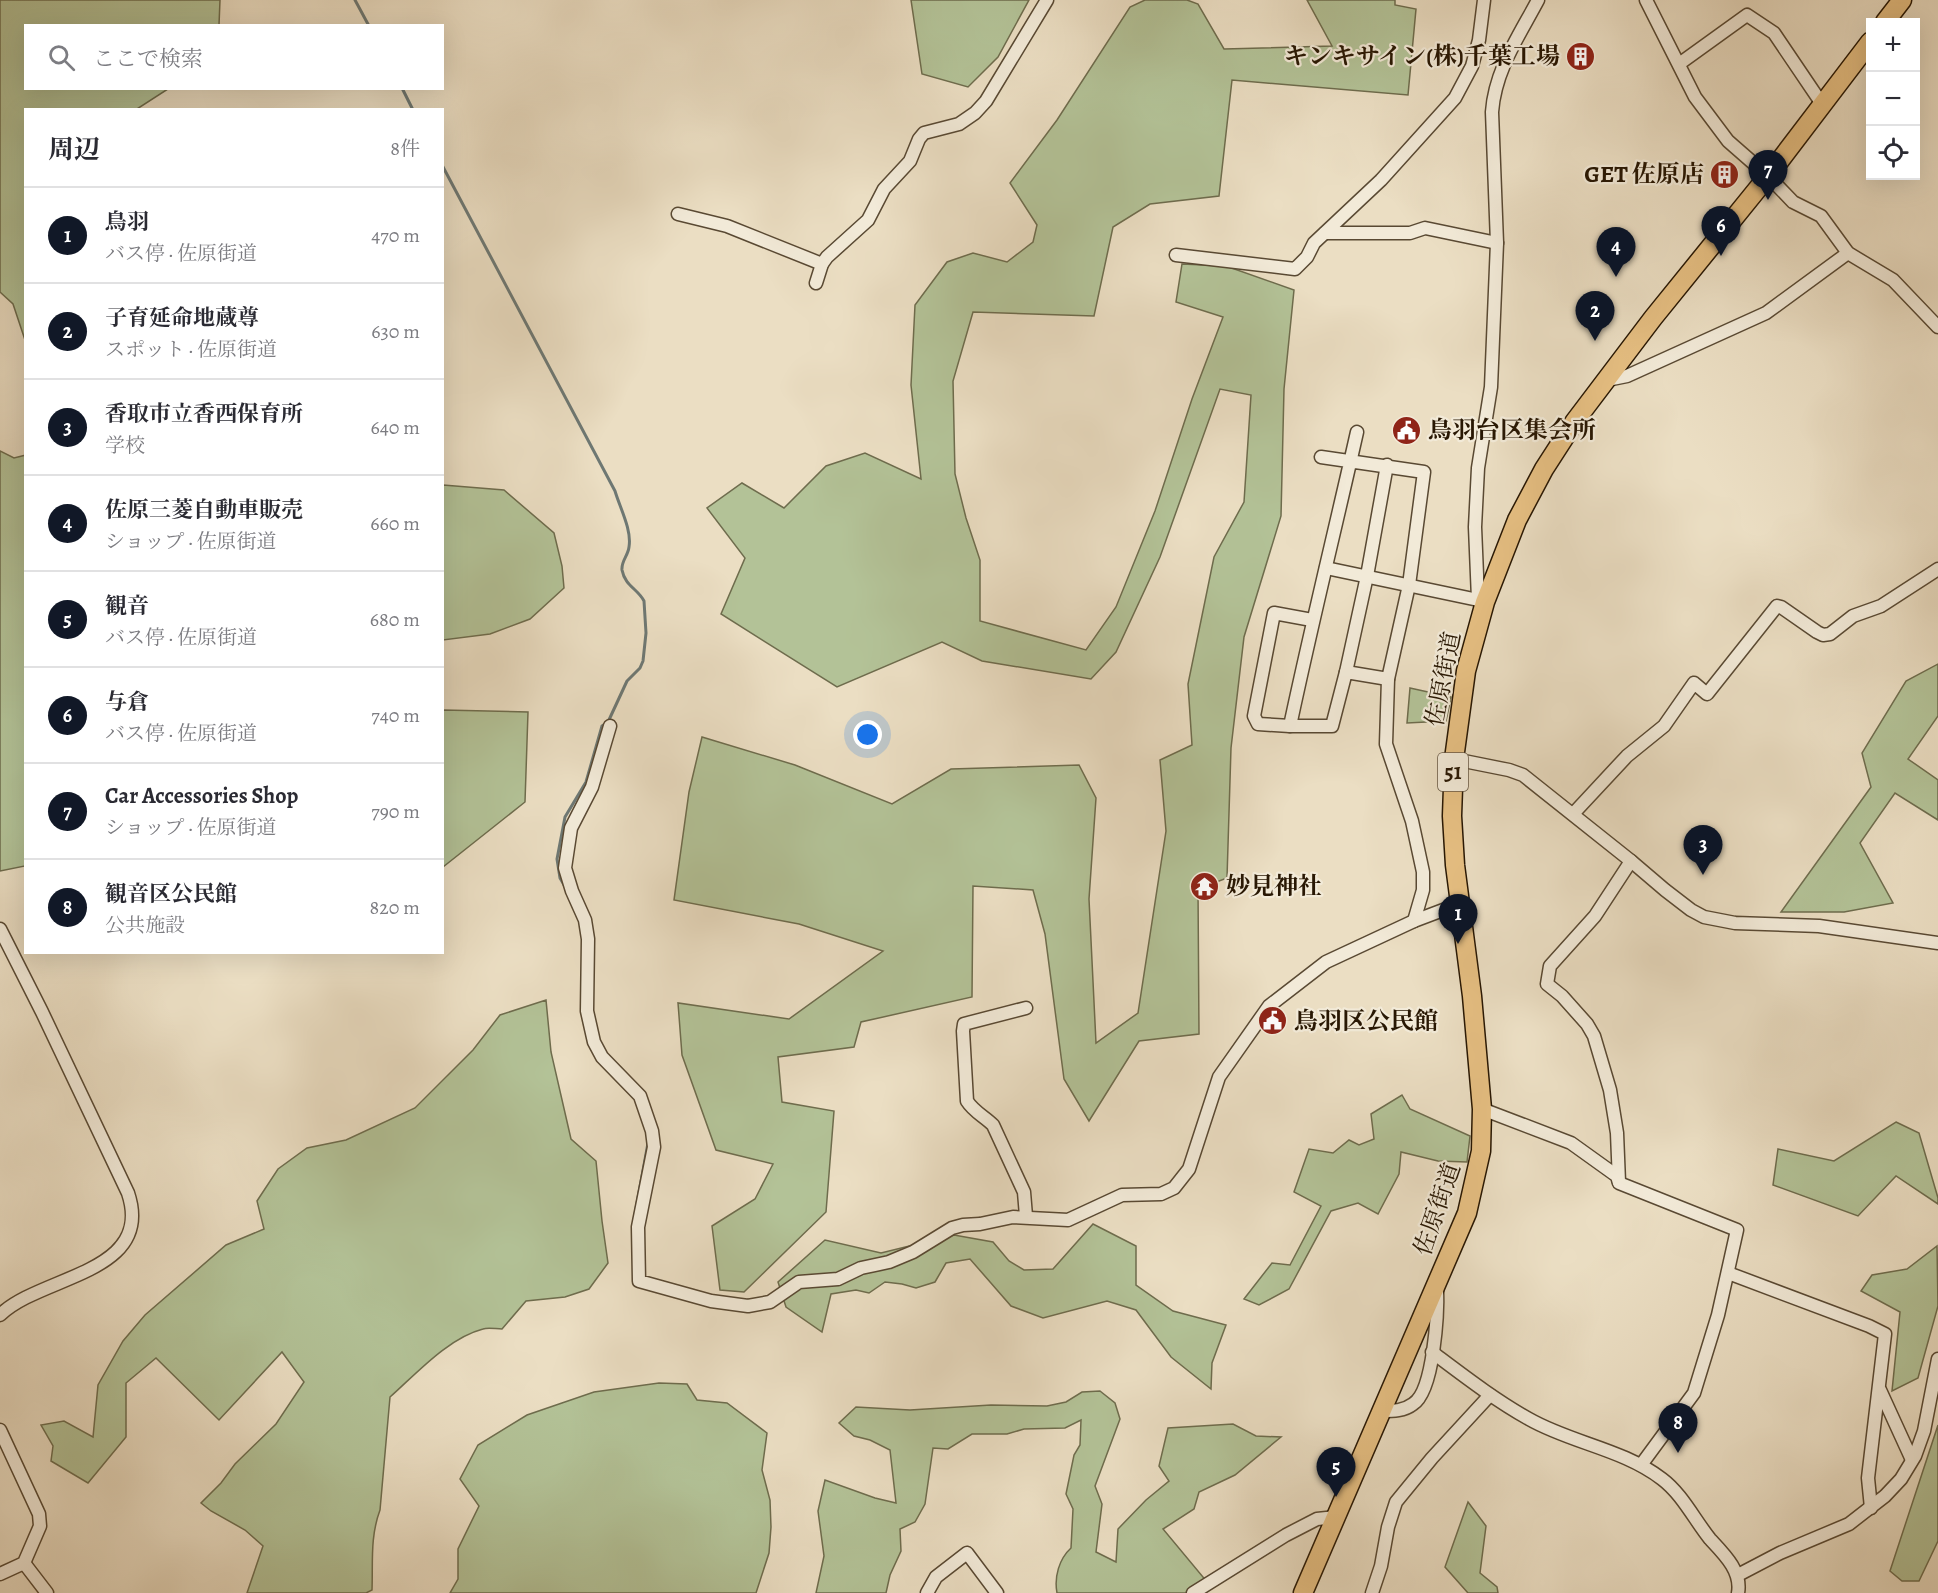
<!DOCTYPE html>
<html lang="ja">
<meta charset="utf-8">
<style>
:root{--surface:#fff;--page:#f7f7f7;--text:#2b2b33;--muted:#7c7c81;--line:#e1e1e2;--accent:#111827}
body{margin:0;font-family:Alegreya,"Noto Serif JP",serif;background:var(--page);color:var(--text)}
.controls{position:absolute;right:18px;top:18px;display:grid;overflow:hidden;border-radius:0px;box-shadow:0 6px 24px #0002}
.controls button{width:54px;height:54px;display:grid;place-items:center;padding:0;border:0;border-bottom:2px solid var(--line);background:var(--surface);color:var(--text);font:30px sans-serif}
.you{position:absolute;left:868px;top:735px;width:21px;height:21px;margin:-15px;border:4px solid #fff;border-radius:50%;background:#1a73e8;box-shadow:0 0 0 9px #1a73e833}
.badge{display:grid;place-items:center;width:39px;height:39px;border-radius:50%;background:var(--accent);color:#fff;font-size:20px;font-weight:700}
.pin{position:absolute;translate:-50% -50px;filter:drop-shadow(0 2px 3px #0008)}
.pin::after{content:'';position:absolute;top:32px;width:21px;height:18px;background:inherit;clip-path:polygon(0 0,100% 0,50% 100%)}
.list{margin:0;padding:0;list-style:none}
h2{display:flex;justify-content:space-between;align-items:center;height:78px;margin:0;padding:0 24px;font-size:26px}
h2 small{font-size:20px;font-weight:400;color:var(--muted)}
.list li{display:grid;grid-template-columns:39px 1fr auto;gap:18px;align-items:center;box-sizing:border-box;height:96px;padding:0 24px;border-top:2px solid var(--line)}
.list b{display:block;font-size:22px;white-space:nowrap}
.list p{margin:0;font-size:20px;white-space:nowrap;color:var(--muted)}
.list em{font-size:20px;font-style:normal;color:var(--muted)}
.icon{flex:none;width:33px;height:33px;fill:none;stroke:currentColor;stroke-width:2;stroke-linecap:round;stroke-linejoin:round}
.map{position:relative;flex:none;width:1938px;height:1593px;overflow:hidden}
.search{position:absolute;background:var(--surface);box-shadow:0 6px 24px #0002;left:24px;top:24px;width:420px;height:66px;display:flex;align-items:center;gap:15px;box-sizing:border-box;padding:0 21px;border-radius:0px;color:var(--muted);font-size:22px}
.panel{position:absolute;background:var(--surface);box-shadow:0 6px 24px #0002;left:24px;top:108px;width:420px;height:846px;border-radius:0px}
.map>svg:first-child{display:block}
.green{fill:#b3c297;stroke:#6e6c4d;stroke-width:1.5}
.lines{fill:none;stroke-linecap:round;stroke-linejoin:round}
.stream{stroke:#6e7873;stroke-width:3}
.minor-casing{stroke:#594933;stroke-width:15}
.highway-casing{stroke:#281703;stroke-width:21}
.minor{stroke:#f2ead8;stroke-width:12}
.highway{stroke:#e6bf82;stroke-width:18}
.labels{text-anchor:middle;dominant-baseline:central;stroke-width:4.5;stroke-linejoin:round;paint-order:stroke}
.shield{fill:#f2ead8;stroke:#655643;stroke-width:1.5}
.shield-label{font-size:22px;font-weight:bold;fill:#281703}
.poi-label{font-size:24px;font-weight:bold;fill:#281703;stroke:#f2ead8;text-anchor:start}
.street-label{font-size:24px;fill:#281703;stroke:#f2ead8}
</style>
<div class="map">
<svg width="1938" height="1593" viewBox="0 0 1938 1593">
<rect width="100%" height="100%" fill="#ebdec3"/>
<filter id="stains"><feTurbulence type="fractalNoise" baseFrequency=".00333" numOctaves="4"/><feColorMatrix values="0 0 0 0 .2 0 0 0 0 .09 0 0 0 0 .02 0 0 0 .5 -.17"/></filter>
<radialGradient id="worn" r=".72"><stop offset=".6" stop-color="#630" stop-opacity="0"/><stop offset="1" stop-color="#630" stop-opacity=".3"/></radialGradient>
<g class="green">
<polygon points="0,0 220,0 219,25 26,26 26,88 168,89 137,109 26,110 25,340 13,304 0,292"/>
<polygon points="911,0 1029,0 998,57 968,87 922,74"/>
<polygon points="1145,0 1187,0 1198,4 1224,49 1332,46 1307,0 1395,0 1395,5 1416,9 1408,95 1232,80 1219,196 1150,204 1113,227 1094,316 973,312 953,381 955,474 966,518 980,560 980,621 1086,650 1116,607 1155,511 1192,399 1223,317 1176,302 1182,264 1226,266 1294,290 1284,389 1281,516 1244,637 1231,748 1227,878 1198,889 1199,1034 1139,1041 1089,1121 1064,1079 1045,934 1033,890 973,886 972,997 861,1022 854,1047 778,1057 782,1102 834,1111 826,1212 744,1292 720,1290 712,1226 755,1199 773,1164 716,1150 682,1055 678,1003 789,1019 883,951 799,924 674,900 689,792 702,737 795,765 892,804 951,769 1079,765 1096,798 1089,899 1096,1043 1138,1013 1166,831 1160,760 1192,745 1188,684 1214,557 1244,502 1251,395 1220,389 1160,557 1116,652 1091,679 982,661 942,642 837,687 721,614 745,558 707,508 742,483 784,508 826,466 865,453 921,479 911,385 915,305 947,262 973,253 1007,262 1033,242 1037,225 1010,183 1057,120 1130,7"/>
<polygon points="0,451 14,458 26,455 25,866 0,871"/>
<polygon points="443,485 504,490 554,533 562,566 564,588 530,619 490,634 443,640"/>
<polygon points="1938,664 1938,716 1908,759 1938,780 1938,820 1895,793 1860,843 1893,903 1844,912 1781,912 1871,787 1862,753 1906,681"/>
<polygon points="1410,688 1451,697 1446,721 1407,723"/>
<polygon points="443,710 528,712 525,802 443,867"/>
<path d="M546 1000 551 1052 571 1139 596 1161 602 1221 608 1263 589 1289 565 1297 526 1301 502 1329C496 1329 488 1327 483 1329 448 1338 416 1374 390 1397L380 1510C370 1537 373 1562 372 1590L366 1593H247L263 1546 245 1530 211 1511 201 1503 221 1483 235 1464 276 1424 304 1382 282 1352 219 1420 156 1358 126 1383V1437L88 1483 51 1461 53 1446 41 1425 64 1421 93 1437 98 1385 123 1341 145 1315 226 1245 264 1229 257 1201 278 1169 307 1148 346 1140 415 1108 473 1050 500 1015Z"/>
<polygon points="1402,1095 1410,1109 1470,1136 1467,1162 1438,1161 1401,1152 1399,1174 1378,1214 1358,1203 1331,1211 1289,1289 1259,1305 1244,1299 1272,1263 1290,1265 1321,1206 1294,1192 1309,1149 1333,1153 1349,1140 1359,1145 1374,1139 1371,1114"/>
<polygon points="1896,1122 1919,1133 1938,1198 1938,1204 1896,1176 1858,1216 1773,1185 1778,1149 1834,1161"/>
<polygon points="1093,1224 1136,1246 1136,1285 1173,1311 1226,1325 1212,1363 1211,1389 1171,1357 1136,1310 1107,1301 1043,1318 1011,1306 970,1259 946,1263 935,1282 916,1288 902,1284 885,1282 869,1293 856,1290 831,1294 822,1332 786,1307 778,1282 825,1240 881,1253 954,1235 993,1242 1009,1261 1024,1270 1053,1269"/>
<polygon points="1937,1246 1938,1306 1918,1378 1892,1391 1900,1312 1861,1291 1872,1275 1907,1269"/>
<polygon points="659,1383 687,1384 697,1400 727,1403 767,1433 762,1470 770,1500 771,1527 769,1553 756,1593 450,1593 458,1579 458,1549 479,1506 460,1479 478,1445 527,1415 594,1392"/>
<path d="M1100 1391 1115 1403 1120 1419 1095 1486 1102 1504 1096 1552 1116 1562 1118 1529 1146 1500 1169 1481 1159 1466 1168 1428 1233 1424 1256 1436 1281 1437 1235 1475 1199 1492 1194 1509 1163 1529 1208 1583 1193 1593H1057C1054 1577 1059 1559 1071 1548L1073 1509 1066 1494 1074 1455 1080 1445 1081 1420 1065 1428 1024 1429 1007 1434H972L948 1449 933 1448 925 1504 915 1522 900 1529 901 1551 890 1575 886 1593H816L824 1556 818 1511 825 1480 875 1498 896 1503 890 1450 870 1440 854 1436 839 1423 856 1407 910 1410 991 1405 1047 1406 1066 1402 1082 1392Z"/>
<polygon points="1938,1425 1938,1541 1919,1581 1902,1581 1890,1571"/>
<polygon points="1468,1502 1486,1526 1480,1573 1497,1587 1498,1593 1468,1593 1445,1567"/>
</g>
<g class="lines">
<g class="stream">
<polyline points="355,0 369,26"/>
<polyline points="402,88 413,110"/>
<path d="M442 165 615 491C620 508 632 530 629 547 628 556 621 561 622 570 625 586 638 589 644 601L646 633 643 661 640 668 627 681 608 722 602 726 586 782 565 817 557 859 560 878 567 890"/>
<polyline points="633,1225 648,1143"/>
</g>
<defs>
<g id="minor">
<polyline points="1646,0 1695,97 1728,141 1768,176 1793,202 1821,216 1848,253 1893,280 1938,327"/>
<polyline points="1679,64 1747,15 1774,33 1822,104"/>
<polyline points="678,214 727,226 822,264"/>
<polyline points="1325,233 1410,233 1425,228 1497,243"/>
<polyline points="1176,255 1295,269 1307,257 1314,243 1381,180 1455,98 1472,66 1479,40 1484,0"/>
<polyline points="816,283 822,264 827,257 868,220 884,189 910,161 919,139 924,133 959,124 975,113 986,101 1047,0"/>
<polyline points="1607,380 1627,376 1766,313 1848,253"/>
<path d="M1321 457 1424 472 1409 585 1388 679 1346 672 1332 726H1290C1311 627 1335 530 1357 432"/>
<polyline points="1326,568 1483,601"/>
<path d="M1478 599 1475 527 1478 468 1491 387 1497 243 1492 112C1495 70 1519 36 1538 0"/>
<polyline points="1346,672 1367,576 1387,465"/>
<polyline points="1388,679 1386,744 1412,821 1423,872 1423,890 1414,921"/>
<polyline points="610,726 592,787 571,828 565,868 572,891 585,920 588,939 587,1011 594,1042 602,1057 640,1096 652,1131 654,1147 638,1227 639,1281 711,1301 748,1306 770,1302 799,1282 838,1279 861,1268 889,1262 913,1252 952,1228 963,1225 980,1224 1013,1217 1068,1220 1122,1195 1161,1194 1174,1188 1189,1169 1219,1077 1269,1006 1326,962 1414,921 1459,904"/>
<polyline points="1290,726 1258,724 1254,716 1274,613 1312,620"/>
<polyline points="1454,759 1509,770 1523,775 1631,861 1665,890 1691,910 1704,917 1735,923 1819,926 1938,943"/>
<polyline points="1573,814 1627,756 1664,726 1694,683 1707,694 1777,606 1781,607 1817,632 1823,635 1830,634 1853,616 1881,606 1938,569"/>
<path d="M0 929 42 1012 128 1193C155 1274 41 1275 0 1315"/>
<path d="M1026 1008 964 1024 963 1031 967 1101C974 1112 984 1116 993 1125L1024 1192 1026 1216"/>
<polyline points="1482,1109 1571,1143 1617,1176 1619,1183 1737,1230 1718,1315 1694,1393 1641,1465"/>
<polyline points="1619,1182 1617,1133 1610,1090 1594,1036 1587,1024 1562,996 1547,984 1550,966 1595,916 1631,861"/>
<polyline points="1728,1273 1869,1326 1885,1334 1868,1478 1871,1508"/>
<path d="M1432 1352C1464 1376 1495 1400 1529 1419 1571 1443 1623 1449 1662 1479 1682 1494 1694 1519 1710 1539 1724 1554 1742 1571 1738 1593"/>
<polyline points="1880,1390 1912,1460"/>
<path d="M1382 1411C1393 1411 1404 1411 1413 1404 1434 1391 1438 1312 1437 1288"/>
<polyline points="0,1430 39,1514 40,1526 24,1563 0,1574"/>
<polyline points="24,1563 47,1593"/>
<polyline points="1738,1575 1780,1553 1849,1524 1885,1496 1901,1479 1915,1456 1924,1431 1938,1359"/>
<polyline points="927,1593 936,1577 967,1553 997,1593"/>
<polyline points="1193,1593 1286,1535 1317,1519 1336,1517"/>
<polyline points="1372,1593 1381,1566 1388,1527 1396,1502 1432,1458 1490,1395"/>
</g>
<g id="highway">
<polyline points="1885,22 1902,0"/>
<polyline points="1303,1593 1467,1213 1481,1151 1482,1109 1472,996 1455,865 1452,816 1454,759 1466,671 1485,602 1517,520 1544,469 1575,421 1653,318 1768,176 1870,42"/>
</g>
</defs>
<use href="#minor" class="minor-casing"/>
<use href="#highway" class="highway-casing"/>
<use href="#minor" class="minor"/>
<use href="#highway" class="highway"/>
</g>
<defs>
<symbol id="building-disc" viewBox="-11 -11 22 22"><circle r="9.5" fill="#8f2418" stroke="#f2ead8"/><path d="M-4-6H4V6H1V3H-1V6H-4ZM-2.5-4.3h1.7v1.8h-1.7ZM.8-4.3h1.7v1.8H.8ZM-2.5-1h1.7V.8h-1.7ZM.8-1h1.7V.8H.8Z" fill="#fff"/></symbol>
<symbol id="civic-disc" viewBox="-11 -11 22 22"><circle r="9.5" fill="#8f2418" stroke="#f2ead8"/><path d="M-.6-6.5H3V-4.5H.6V-3L4-1V1h2V6H-6V1h2V-1L-.6-3ZM-1.2 2.5V6h2.4V2.5Z" fill="#fff"/></symbol>
<symbol id="temple-disc" viewBox="-11 -11 22 22"><circle r="9.5" fill="#8f2418" stroke="#f2ead8"/><path d="M0-6L5-2H3V0L6.5 2.5H4V6H1.5V3h-3V6H-4V2.5H-6.5L-3 0V-2H-5Z" fill="#fff"/></symbol>
</defs>
<g fill-rule="evenodd">
<use href="#building-disc" x="1564" y="40" width="33" height="33"/>
<use href="#building-disc" x="1708" y="158" width="33" height="33"/>
<use href="#civic-disc" x="1390" y="414" width="33" height="33"/>
<use href="#temple-disc" x="1188" y="870" width="33" height="33"/>
<use href="#civic-disc" x="1256" y="1004" width="33" height="33"/>
</g>
<g class="labels">
<rect class="shield" x="1438" y="753" width="30" height="38" rx="4.5"/>
<g class="shield-label">
<text x="1453" y="772">51</text>
</g>
<g class="poi-label">
<text x="1560" y="56" text-anchor="end">キンキサイン(株)千葉工場</text>
<text x="1704" y="174" text-anchor="end">GET 佐原店</text>
<text x="1428" y="430">鳥羽台区集会所</text>
<text x="1226" y="886">妙見神社</text>
<text x="1294" y="1021">鳥羽区公民館</text>
</g>
<g class="street-label">
<text transform="translate(1443 679) rotate(-79)">佐原街道</text>
<text transform="translate(1437 1209) rotate(-71)">佐原街道</text>
</g>
</g>
<rect width="100%" height="100%" filter="url(#stains)"/>
<rect width="100%" height="100%" fill="url(#worn)"/>
</svg>
<div class="controls">
<button>+</button>
<button>−</button>
<button><svg class="icon" aria-label="locate" viewBox="0 0 24 24"><circle cx="12" cy="12" r="6"/><path d="M12 2v4M12 18v4M2 12h4M18 12h4"/></svg></button>
</div>
<div class="you"></div>
<div class="pin badge" style="left:1458px;top:944px">1</div>
<div class="pin badge" style="left:1595px;top:341px">2</div>
<div class="pin badge" style="left:1703px;top:875px">3</div>
<div class="pin badge" style="left:1616px;top:277px">4</div>
<div class="pin badge" style="left:1336px;top:1497px">5</div>
<div class="pin badge" style="left:1721px;top:256px">6</div>
<div class="pin badge" style="left:1768px;top:200px">7</div>
<div class="pin badge" style="left:1678px;top:1453px">8</div>
<div class="search"><svg class="icon" aria-label="search" viewBox="0 0 24 24"><circle cx="10" cy="10" r="6"/><path d="M15 15l6 6"/></svg>ここで検索</div>
<section class="panel">
<h2>周辺<small>8件</small></h2>
<ul class="list">
<li><span class="badge">1</span><div><b>鳥羽</b><p>バス停 · 佐原街道</p></div><em>470 m</em></li>
<li><span class="badge">2</span><div><b>子育延命地蔵尊</b><p>スポット · 佐原街道</p></div><em>630 m</em></li>
<li><span class="badge">3</span><div><b>香取市立香西保育所</b><p>学校</p></div><em>640 m</em></li>
<li><span class="badge">4</span><div><b>佐原三菱自動車販売</b><p>ショップ · 佐原街道</p></div><em>660 m</em></li>
<li><span class="badge">5</span><div><b>観音</b><p>バス停 · 佐原街道</p></div><em>680 m</em></li>
<li><span class="badge">6</span><div><b>与倉</b><p>バス停 · 佐原街道</p></div><em>740 m</em></li>
<li><span class="badge">7</span><div><b>Car Accessories Shop</b><p>ショップ · 佐原街道</p></div><em>790 m</em></li>
<li><span class="badge">8</span><div><b>観音区公民館</b><p>公共施設</p></div><em>820 m</em></li>
</ul>
</section>
</div>
